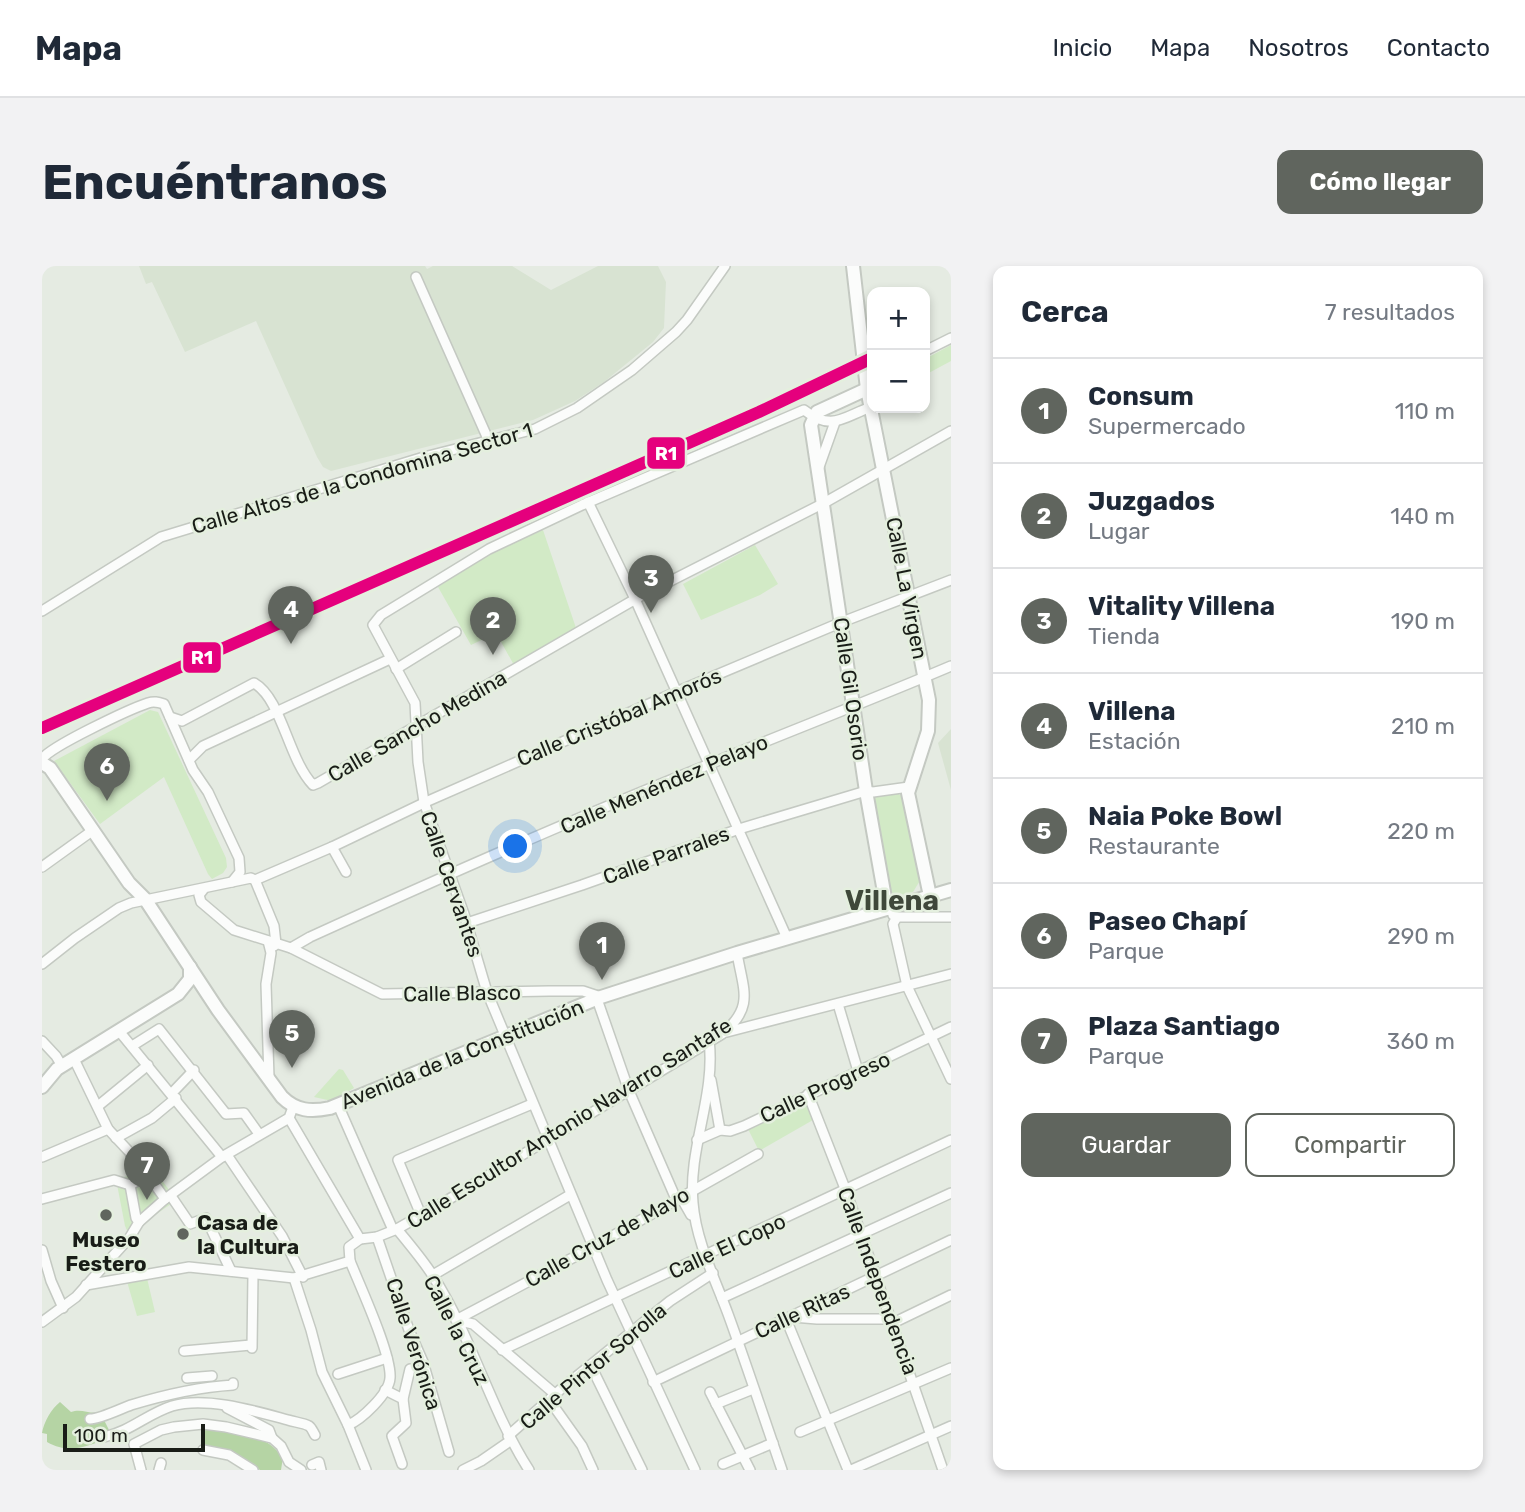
<!DOCTYPE html>
<html lang="es">
<meta charset="utf-8">
<style>
:root{--surface:#fff;--page:#f2f2f3;--text:#1f2937;--muted:#747a83;--line:#e0e1e3;--accent:#60655e}
body{margin:0;font-family:Rubik,sans-serif;background:var(--page);color:var(--text)}
.controls{position:absolute;right:21px;top:21px;display:grid;overflow:hidden;border-radius:14px;box-shadow:0 4px 10px #0003}
.controls button{width:63px;height:63px;display:grid;place-items:center;padding:0;border:0;border-bottom:2px solid var(--line);background:var(--surface);color:var(--text);font:35px sans-serif}
.scale{position:absolute;left:21px;bottom:18px;width:142px;box-sizing:border-box;padding-left:7px;border:4px solid #191d17;border-top:0;font-size:19px;line-height:24px;white-space:nowrap;color:#191d17;-webkit-text-stroke:5px #e4efde;paint-order:stroke}
.you{position:absolute;left:474px;top:581px;width:24px;height:24px;margin:-18px;border:5px solid #fff;border-radius:50%;background:#1a73e8;box-shadow:0 0 0 10px #1a73e833}
.badge{display:grid;place-items:center;width:46px;height:46px;border-radius:50%;background:var(--accent);color:#fff;font-size:23px;font-weight:700}
.pin{position:absolute;translate:-50% -58px;filter:drop-shadow(0 2px 4px #0008)}
.pin::after{content:'';position:absolute;top:37px;width:24px;height:21px;background:inherit;clip-path:polygon(0 0,100% 0,50% 100%)}
.list{margin:0;padding:0;list-style:none}
h2{display:flex;justify-content:space-between;align-items:center;height:91px;margin:0;padding:0 28px;font-size:30px}
h2 small{font-size:23px;font-weight:400;color:var(--muted)}
.list li{display:grid;grid-template-columns:46px 1fr auto;gap:21px;align-items:center;box-sizing:border-box;height:105px;padding:0 28px;border-top:2px solid var(--line)}
.list b{display:block;font-size:26px;white-space:nowrap}
.list p{margin:0;font-size:23px;white-space:nowrap;color:var(--muted)}
.list em{font-size:23px;font-style:normal;color:var(--muted)}
.actions{display:flex;gap:14px;padding:21px 28px}
.actions a{flex:1;padding:16px 0;border:2px solid var(--accent);border-radius:14px;text-align:center;font-size:24px;color:var(--accent)}
.actions .main{background:var(--accent);color:#fff}
.map{position:relative;flex:none;width:909px;height:1204px;overflow:hidden;border-radius:14px}
header{display:flex;align-items:center;gap:42px;box-sizing:border-box;height:98px;padding:0 35px;background:var(--surface);border-bottom:2px solid var(--line)}
header strong{font-size:33px}
nav{display:flex;gap:38px;margin-inline-start:auto;font-size:24px}
.intro{display:flex;align-items:center;justify-content:space-between;box-sizing:border-box;height:168px;padding:0 42px}
h1{margin:0;font-size:49px}
.button{padding:18px 32px;border-radius:14px;background:var(--accent);color:#fff;font-size:24px;font-weight:700}
main{display:flex;gap:42px;padding:0 42px}
aside{flex:1;background:var(--surface);border-radius:14px;box-shadow:0 4px 10px #0003}
.map>svg:first-child{display:block}
.built{fill:#d8e3d2}
.green{fill:#d2eac6}
.forest{fill:#b5d4a4}
.lines{fill:none;stroke-linecap:round;stroke-linejoin:round}
.street-casing{stroke:#c4c9c2;stroke-width:12}
.secondary-casing{stroke:#c4c9c2;stroke-width:16}
.street{stroke:#fbfcfb;stroke-width:9}
.secondary{stroke:#fbfcfb;stroke-width:12}
.rail-1-casing{stroke:#e4efde;stroke-width:18}
.rail-1{stroke:#e5007d;stroke-width:12}
.poi-dot{fill:#60655e;stroke:#e4efde;stroke-width:2.5}
.labels{text-anchor:middle;dominant-baseline:central;stroke-width:5;stroke-linejoin:round;paint-order:stroke}
.street-label{font-size:21px;fill:#191d17;stroke:#e4efde}
.poi-label{font-size:21px;font-weight:bold;fill:#191d17;stroke:#e4efde;text-anchor:start}
.district-label{font-size:28px;font-weight:bold;fill:#3f483a;stroke:#e4efde}
.line-badge{stroke:#e4efde;stroke-width:2.5}
.badge-label{font-size:19px;text-anchor:middle;font-weight:bold;fill:#fff}
</style>
<header>
<strong>Mapa</strong>
<nav><a>Inicio</a><a>Mapa</a><a>Nosotros</a><a>Contacto</a></nav>
</header>
<div class="intro"><h1>Encuéntranos</h1><a class="button">Cómo llegar</a></div>
<main>
<div class="map">
<svg width="909" height="1204" viewBox="0 0 909 1204">
<rect width="100%" height="100%" fill="#e5ebe2"/>
<g class="built">
<polygon points="97,0 383,0 385,3 391,0 470,0 509,24 556,0 616,0 624,16 622,62 611,76 562,116 533,135 491,154 289,205 281,201 275,191 214,55 143,86 110,16 104,18"/>
<polygon points="909,463 909,524 896,477"/>
</g>
<g class="green">
<polygon points="909,79 909,95 883,109 883,93"/>
<polygon points="501,264 534,362 472,399 454,367 429,379 396,321 438,292"/>
<polygon points="713,279 736,318 718,329 659,354 641,318"/>
<polygon points="108,444 116,446 184,592 185,601 181,607 170,613 166,608 122,511 58,558 12,495"/>
<polygon points="852,525 861,531 879,613 871,626 856,630 844,623 832,537 834,529"/>
<polygon points="297,803 301,804 312,822 290,835 272,831"/>
<polygon points="765,833 771,854 717,885 706,863"/>
<polygon points="108,899 128,925 132,936 107,953 89,973 83,960 74,913 97,907"/>
<polygon points="104,1008 113,1046 95,1050 84,1012"/>
</g>
<g class="forest">
<path d="M18 1136 29 1146C40 1142 48 1149 58 1146L71 1172C46 1178 30 1190 5 1176V1168L0 1167C2 1156 9 1143 18 1136Z"/>
<path d="M160 1162C192 1164 220 1165 241 1191L239 1204H218L195 1188 163 1181Z"/>
</g>
<g class="lines">
<defs>
<g id="street">
<polyline points="374,11 446,173"/>
<polyline points="883,85 909,72"/>
<polyline points="777,201 793,156"/>
<polyline points="546,236 593,333 745,672"/>
<polyline points="0,345 119,271 382,191 493,163 535,142 590,104 634,66 645,54 683,0"/>
<polyline points="354,403 414,366"/>
<path d="M128 451 140 455 212 417C240 433 246 493 271 519L276 517 597 331 782 237 909 165"/>
<path d="M0 493C9 480 88 443 106 437 112 435 116 436 122 438L151 504 166 526 197 592 198 606 190 616"/>
<polyline points="147,494 161,480 348,393"/>
<polyline points="290,581 304,606"/>
<polyline points="0,601 50,565"/>
<polyline points="213,614 232,660 234,678 232,680"/>
<polyline points="161,624 157,629 159,636 192,664 249,682 340,728 507,725 541,725 559,731"/>
<polyline points="851,649 855,651 909,651"/>
<polyline points="855,651 851,658 865,720 909,813"/>
<polyline points="425,657 540,619 697,563 824,525 831,526 867,521"/>
<polyline points="226,675 229,687 224,718 227,812"/>
<path d="M249 682 268 671C400 611 533 552 668 498 748 465 829 434 909 400"/>
<polyline points="0,698 33,672 77,642 89,637 209,612 213,614 290,581 386,535 634,426 800,356 909,314"/>
<polyline points="555,733 587,825 634,933 641,935 649,949"/>
<polyline points="796,738 816,805"/>
<polyline points="77,765 180,891"/>
<polyline points="685,766 909,708"/>
<path d="M667 774C674 829 646 882 651 937 654 975 673 1013 686 1048 705 1100 722 1152 740 1204"/>
<polyline points="0,775 14,790 20,800"/>
<polyline points="90,780 117,763 184,848 202,847 217,868"/>
<polyline points="32,793 66,863 93,892 106,909"/>
<polyline points="669,814 678,864"/>
<polyline points="130,827 152,804"/>
<polyline points="766,828 804,925 901,1204"/>
<polyline points="296,839 351,964"/>
<polyline points="56,840 106,799"/>
<polyline points="247,852 318,973"/>
<polyline points="74,872 110,852 134,832"/>
<polyline points="655,874 678,864 688,865 702,860 909,761"/>
<polyline points="185,889 240,970 261,1011"/>
<polyline points="0,891 66,863"/>
<polyline points="129,930 148,958 164,952 189,1005"/>
<polyline points="0,933 72,914 88,919"/>
<polyline points="379,949 356,894 490,838"/>
<polyline points="97,956 94,952 88,919 106,909 123,933"/>
<path d="M355 963C367 978 381 994 391 1010 430 1071 448 1143 487 1204"/>
<polyline points="335,971 367,1064 381,1096 407,1186"/>
<polyline points="0,984 9,1015 21,1042"/>
<polyline points="391,1009 528,929"/>
<polyline points="252,1012 269,1064 280,1106 306,1159 324,1204"/>
<polyline points="44,1019 147,1001 252,1012 308,995"/>
<polyline points="680,1032 909,927"/>
<polyline points="751,1051 775,1053 849,1053"/>
<polyline points="744,1053 806,1204"/>
<polyline points="414,1054 551,981 716,888"/>
<polyline points="414,1054 431,1058 514,1129"/>
<polyline points="0,1056 34,1031 88,971 97,956 123,933 180,891 247,852 251,841"/>
<polyline points="851,1057 909,1029"/>
<polyline points="210,1082 211,1008"/>
<polyline points="460,1084 909,874"/>
<polyline points="142,1085 209,1079"/>
<polyline points="549,1100 600,1204"/>
<polyline points="296,1108 345,1092"/>
<polyline points="145,1112 170,1110"/>
<polyline points="611,1116 909,974"/>
<polyline points="343,1124 361,1133 364,1157 350,1170 360,1198"/>
<polyline points="668,1126 708,1204"/>
<polyline points="361,1133 368,1103"/>
<polyline points="508,1135 540,1180 551,1204"/>
<polyline points="674,1138 711,1123"/>
<polyline points="185,1142 227,1164 230,1172"/>
<path d="M48 1153C58 1153 78 1143 89 1139 122 1129 157 1121 191 1119V1117"/>
<path d="M306 1159C319 1154 347 1128 348 1112 350 1089 318 1020 308 995L307 981 318 973 335 971 355 963 404 935 680 768C713 741 701 724 695 687"/>
<polyline points="758,1166 909,1102"/>
<polyline points="466,1170 519,1123 628,1035 671,1007"/>
<path d="M62 1171C89 1165 105 1148 130 1140 164 1130 213 1145 246 1154 252 1156 262 1157 267 1160 270 1162 271 1166 273 1169"/>
<polyline points="161,1184 187,1189 211,1204"/>
<polyline points="681,1198 731,1177"/>
<polyline points="270,1199 277,1196 279,1204"/>
<polyline points="99,1204 92,1178 119,1164 132,1161 161,1158 184,1161 230,1172 239,1180 247,1196 259,1204"/>
<polyline points="117,1204 119,1197"/>
<polyline points="421,1204 439,1195 468,1175"/>
<path d="M653 1204 565 1014 445 726 422 648 382 536 376 496 373 437 331 359 339 349 447 283 540 239 762 144C790 166 801 151 829 141"/>
<polyline points="809,1204 909,1160"/>
</g>
<g id="secondary">
<polyline points="811,0 825,123 887,434 886,465 866,527 888,630"/>
<polyline points="825,123 775,146 769,159 824,525 845,643"/>
<path d="M0 497 8 502 87 617 103 633 176 744 240 831C254 845 269 846 288 842L559 731 695 687 909 624"/>
<polyline points="0,821 15,803 136,728 148,713 148,701"/>
</g>
</defs>
<use href="#street" class="street-casing"/>
<use href="#secondary" class="secondary-casing"/>
<use href="#street" class="street"/>
<use href="#secondary" class="secondary"/>
<defs>
<polyline id="rail-1" points="0,462 717,146 830,92"/>
</defs>
<use href="#rail-1" class="rail-1-casing"/>
<use href="#rail-1" class="rail-1"/>
</g>
<g class="poi-dot">
<circle cx="64" cy="949" r="7"/>
<circle cx="141" cy="968" r="7"/>
</g>
<g class="labels">
<g class="street-label">
<text transform="translate(320 212) rotate(-16)">Calle Altos de la Condomina Sector 1</text>
<text transform="translate(865 322) rotate(79)">Calle La Virgen</text>
<text transform="translate(809 423) rotate(82)">Calle Gil Osorio</text>
<text transform="translate(577 451) rotate(-23)">Calle Cristóbal Amorós</text>
<text transform="translate(375 460) rotate(-30)">Calle Sancho Medina</text>
<text transform="translate(622 518) rotate(-23)">Calle Menéndez Pelayo</text>
<text transform="translate(624 589) rotate(-20)">Calle Parrales</text>
<text transform="translate(410 618) rotate(71)">Calle Cervantes</text>
<text transform="translate(420 727) rotate(-1)">Calle Blasco</text>
<text transform="translate(420 788) rotate(-22)">Avenida de la Constitución</text>
<text transform="translate(783 821) rotate(-25)">Calle Progreso</text>
<text transform="translate(527 857) rotate(-32)">Calle Escultor Antonio Navarro Santafe</text>
<text transform="translate(565 971) rotate(-29)">Calle Cruz de Mayo</text>
<text transform="translate(685 980) rotate(-25)">Calle El Copo</text>
<text transform="translate(836 1015) rotate(70)">Calle Independencia</text>
<text transform="translate(760 1045) rotate(-25)">Calle Ritas</text>
<text transform="translate(415 1064) rotate(63)">Calle la Cruz</text>
<text transform="translate(372 1078) rotate(72)">Calle Verónica</text>
<text transform="translate(551 1100) rotate(-40)">Calle Pintor Sorolla</text>
</g>
<g class="poi-label">
<text x="155" y="956">Casa de<tspan x="155" dy="24">la Cultura</tspan></text>
<text x="64" y="973" text-anchor="middle">Museo<tspan x="64" dy="24">Festero</tspan></text>
</g>
<g class="district-label">
<text x="850" y="634">Villena</text>
</g>
</g>
<g class="line-badge">
<rect x="604" y="170" width="40" height="34" rx="7" fill="#e5007d"/>
<rect x="140" y="375" width="40" height="33" rx="7" fill="#e5007d"/>
</g>
<g class="badge-label">
<text x="624" y="194">R1</text>
<text x="160" y="398">R1</text>
</g>
</svg>
<div class="controls">
<button>+</button>
<button>−</button>
</div>
<div class="scale">100 m</div>
<div class="you"></div>
<div class="pin badge" style="left:560px;top:714px">1</div>
<div class="pin badge" style="left:451px;top:389px">2</div>
<div class="pin badge" style="left:609px;top:347px">3</div>
<div class="pin badge" style="left:249px;top:378px">4</div>
<div class="pin badge" style="left:250px;top:802px">5</div>
<div class="pin badge" style="left:65px;top:535px">6</div>
<div class="pin badge" style="left:105px;top:934px">7</div>
</div>
<aside>
<h2>Cerca<small>7 resultados</small></h2>
<ul class="list">
<li><span class="badge">1</span><div><b>Consum</b><p>Supermercado</p></div><em>110 m</em></li>
<li><span class="badge">2</span><div><b>Juzgados</b><p>Lugar</p></div><em>140 m</em></li>
<li><span class="badge">3</span><div><b>Vitality Villena</b><p>Tienda</p></div><em>190 m</em></li>
<li><span class="badge">4</span><div><b>Villena</b><p>Estación</p></div><em>210 m</em></li>
<li><span class="badge">5</span><div><b>Naia Poke Bowl</b><p>Restaurante</p></div><em>220 m</em></li>
<li><span class="badge">6</span><div><b>Paseo Chapí</b><p>Parque</p></div><em>290 m</em></li>
<li><span class="badge">7</span><div><b>Plaza Santiago</b><p>Parque</p></div><em>360 m</em></li>
</ul>
<div class="actions"><a class="main">Guardar</a><a>Compartir</a></div>
</aside>
</main>
